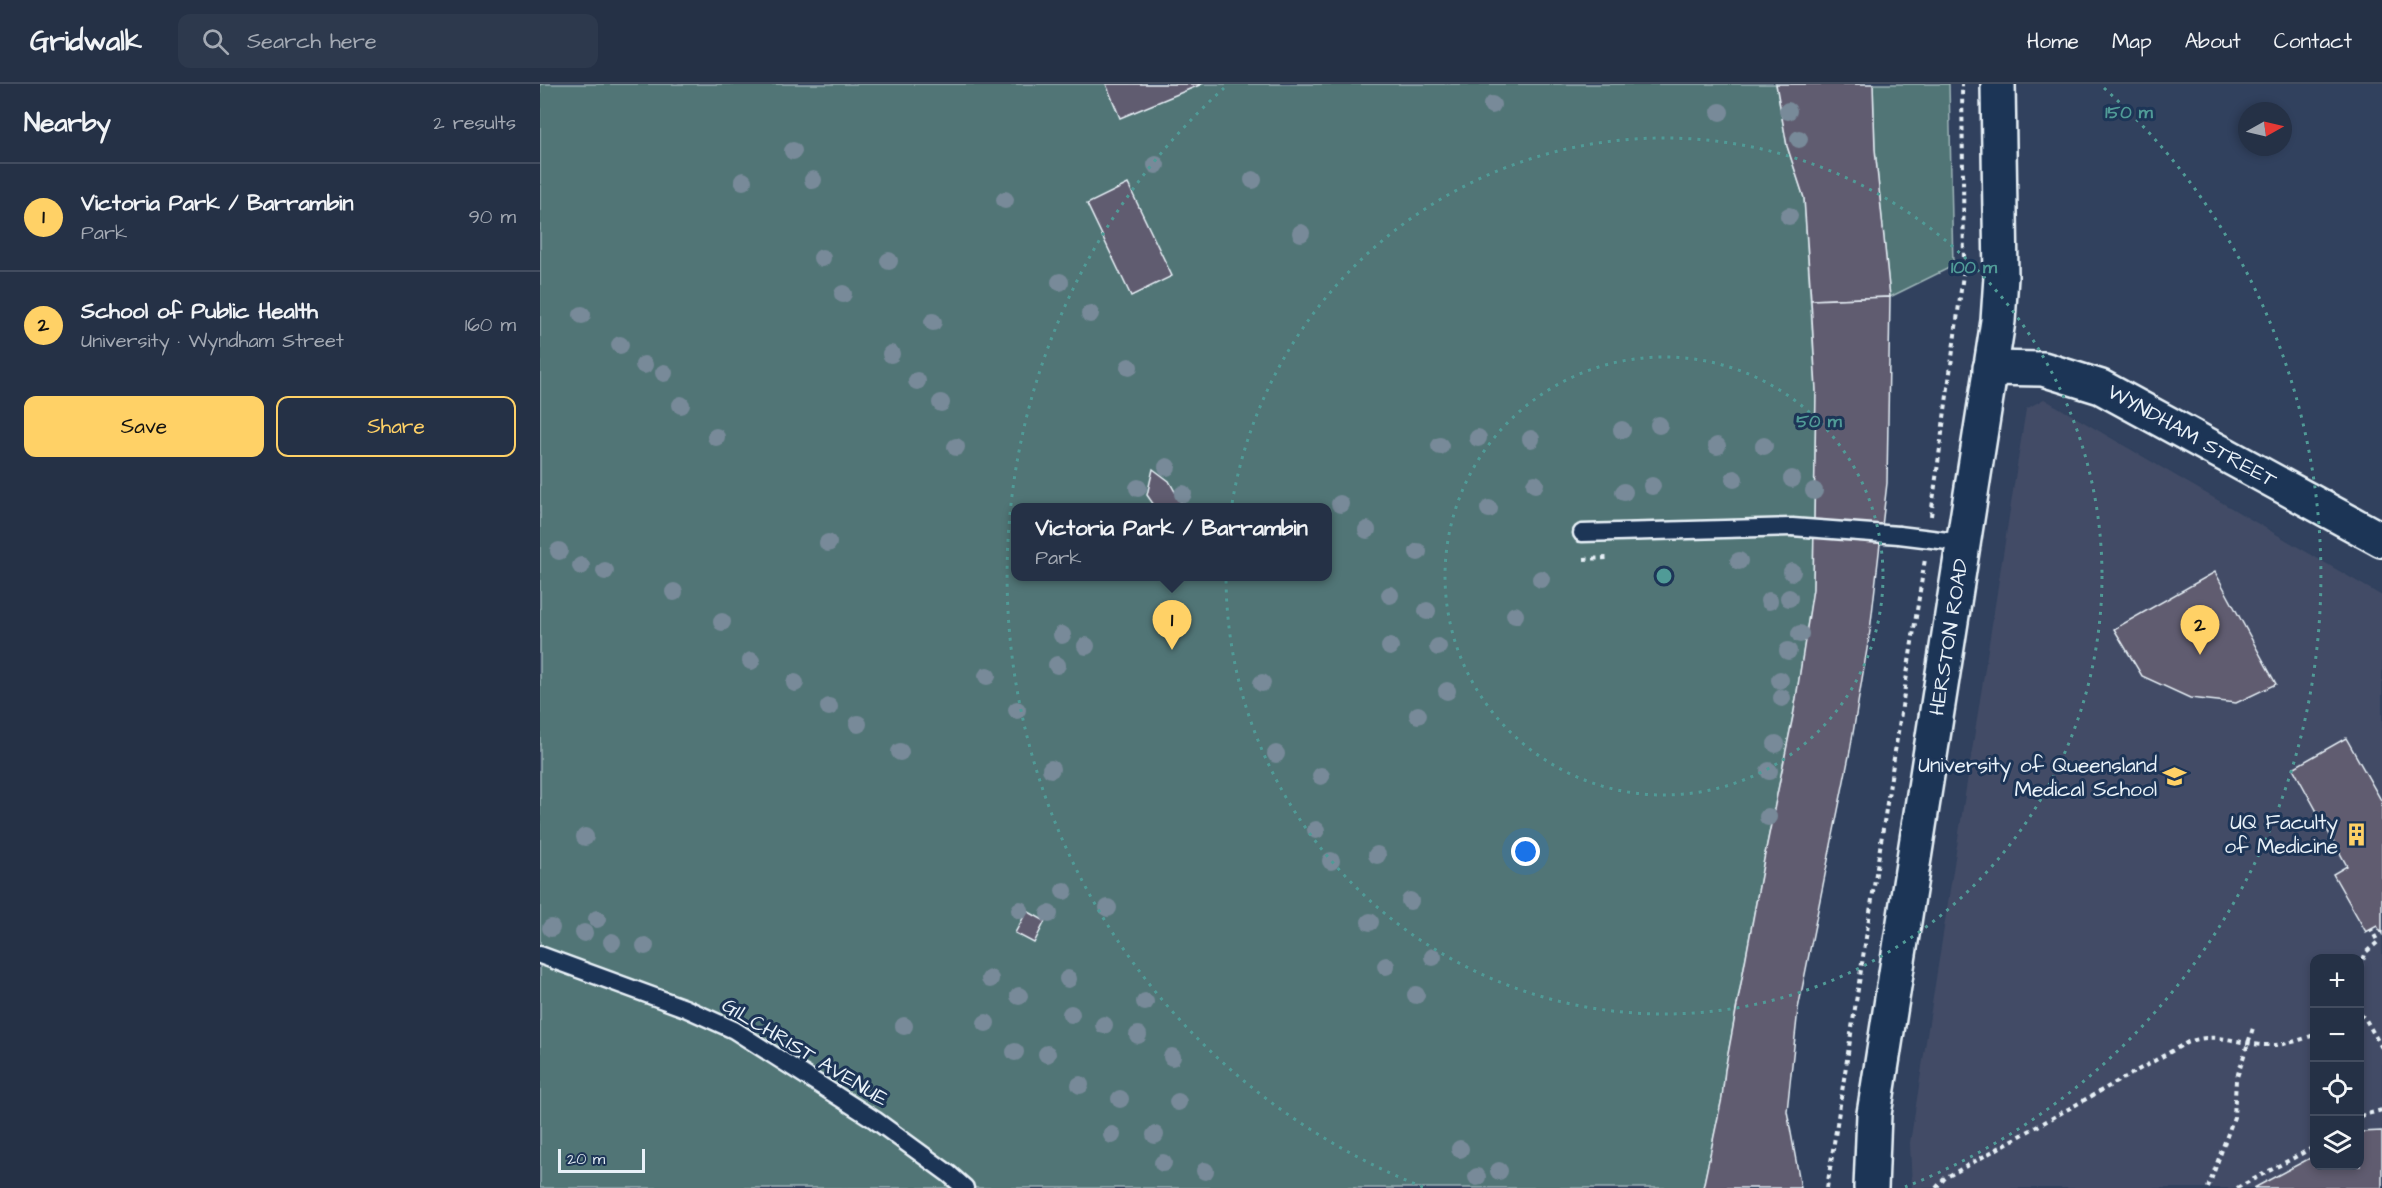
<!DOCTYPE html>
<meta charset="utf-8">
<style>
:root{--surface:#253146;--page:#2d394d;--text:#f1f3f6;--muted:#a3a9b3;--line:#424c5f;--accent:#ffd166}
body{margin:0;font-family:"Architects Daughter",sans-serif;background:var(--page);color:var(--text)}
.controls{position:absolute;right:18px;bottom:18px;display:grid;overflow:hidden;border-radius:12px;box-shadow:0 3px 9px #0003}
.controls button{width:54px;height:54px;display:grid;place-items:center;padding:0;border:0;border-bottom:2px solid var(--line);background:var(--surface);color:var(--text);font:30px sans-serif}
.compass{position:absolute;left:1698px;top:18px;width:54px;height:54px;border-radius:50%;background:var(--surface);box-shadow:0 3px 9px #0003;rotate:82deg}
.scale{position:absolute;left:18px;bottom:15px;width:87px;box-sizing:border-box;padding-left:6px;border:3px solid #e8f1f8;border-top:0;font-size:16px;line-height:21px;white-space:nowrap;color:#e8f1f8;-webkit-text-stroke:4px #1d3557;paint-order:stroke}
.you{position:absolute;left:986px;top:768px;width:21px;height:21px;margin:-15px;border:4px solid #fff;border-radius:50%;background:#1a73e8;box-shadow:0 0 0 9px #1a73e833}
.badge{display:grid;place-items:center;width:39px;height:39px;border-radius:50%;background:var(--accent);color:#111;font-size:20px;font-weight:700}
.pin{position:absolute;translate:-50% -50px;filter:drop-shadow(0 2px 3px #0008)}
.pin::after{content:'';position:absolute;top:32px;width:21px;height:18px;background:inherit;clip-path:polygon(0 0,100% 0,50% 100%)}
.popup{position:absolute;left:471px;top:419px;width:321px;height:78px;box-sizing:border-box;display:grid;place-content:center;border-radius:12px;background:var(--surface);filter:drop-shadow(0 2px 4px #0005);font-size:20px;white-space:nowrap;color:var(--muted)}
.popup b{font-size:22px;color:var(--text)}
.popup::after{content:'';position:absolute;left:50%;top:100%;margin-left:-12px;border:12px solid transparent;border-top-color:var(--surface)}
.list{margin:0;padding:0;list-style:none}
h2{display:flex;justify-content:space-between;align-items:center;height:78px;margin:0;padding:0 24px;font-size:26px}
h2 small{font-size:20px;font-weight:400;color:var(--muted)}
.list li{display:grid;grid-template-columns:39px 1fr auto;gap:18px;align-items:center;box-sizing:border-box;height:108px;padding:0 24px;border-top:2px solid var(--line)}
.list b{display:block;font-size:22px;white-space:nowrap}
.list p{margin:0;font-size:20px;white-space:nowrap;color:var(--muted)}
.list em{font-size:20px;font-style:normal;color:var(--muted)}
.actions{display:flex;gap:12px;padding:18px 24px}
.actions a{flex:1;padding:14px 0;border:2px solid var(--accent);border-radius:12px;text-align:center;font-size:21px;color:var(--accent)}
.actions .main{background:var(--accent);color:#111}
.icon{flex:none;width:33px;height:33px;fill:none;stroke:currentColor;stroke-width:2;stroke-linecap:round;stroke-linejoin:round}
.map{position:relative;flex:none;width:1842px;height:1104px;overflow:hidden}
header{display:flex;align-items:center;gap:36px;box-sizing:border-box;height:84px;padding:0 30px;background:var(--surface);border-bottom:2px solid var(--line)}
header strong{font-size:28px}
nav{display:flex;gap:33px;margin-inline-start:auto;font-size:21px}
.search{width:420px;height:54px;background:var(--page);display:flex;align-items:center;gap:15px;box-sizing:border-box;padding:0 21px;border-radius:12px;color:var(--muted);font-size:22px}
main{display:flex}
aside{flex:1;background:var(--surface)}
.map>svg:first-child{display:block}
.built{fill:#424c66;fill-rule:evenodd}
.green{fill:#517576;stroke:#9cb3b7;stroke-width:1.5;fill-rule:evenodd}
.building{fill:#615c70;stroke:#e8f1f8;stroke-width:1.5}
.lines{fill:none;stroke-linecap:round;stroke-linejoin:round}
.service-casing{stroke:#e8f1f8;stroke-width:21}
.minor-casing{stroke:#e8f1f8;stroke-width:38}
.secondary-casing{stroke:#e8f1f8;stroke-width:38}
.path{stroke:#e8f1f8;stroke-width:4;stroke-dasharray:4.5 4.5;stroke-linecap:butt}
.service{stroke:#1d3557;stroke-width:16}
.minor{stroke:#1d3557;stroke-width:33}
.secondary{stroke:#1d3557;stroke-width:33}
.service-bridge-casing{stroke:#e8f1f8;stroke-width:21;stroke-linecap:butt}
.service-bridge{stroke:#1d3557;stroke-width:16}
.tree{fill:#788a99}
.ring{fill:none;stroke:#509b97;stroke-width:3;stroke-dasharray:3 6}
.labels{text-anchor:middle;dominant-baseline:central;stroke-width:6;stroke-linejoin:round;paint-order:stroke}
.street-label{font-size:21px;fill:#e8f1f8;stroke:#1d3557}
.poi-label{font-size:21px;fill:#e8f1f8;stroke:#1d3557;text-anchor:end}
.centre{fill:#509b97;stroke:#1d3557;stroke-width:3}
.ring-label{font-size:18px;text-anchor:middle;font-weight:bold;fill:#509b97;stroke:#1d3557;stroke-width:6;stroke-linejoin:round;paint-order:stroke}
</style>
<header>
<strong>Gridwalk</strong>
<div class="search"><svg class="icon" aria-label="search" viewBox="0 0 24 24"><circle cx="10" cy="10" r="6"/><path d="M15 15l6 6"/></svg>Search here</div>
<nav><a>Home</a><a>Map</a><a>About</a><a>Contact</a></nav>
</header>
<main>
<aside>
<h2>Nearby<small>2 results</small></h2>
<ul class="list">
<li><span class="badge">1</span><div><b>Victoria Park / Barrambin</b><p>Park</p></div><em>90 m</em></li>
<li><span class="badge">2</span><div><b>School of Public Health</b><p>University · Wyndham Street</p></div><em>160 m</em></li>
</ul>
<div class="actions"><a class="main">Save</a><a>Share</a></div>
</aside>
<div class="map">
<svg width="1842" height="1104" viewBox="0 0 1842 1104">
<rect width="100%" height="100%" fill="#31415e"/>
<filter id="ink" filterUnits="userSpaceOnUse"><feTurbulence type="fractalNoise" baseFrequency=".0167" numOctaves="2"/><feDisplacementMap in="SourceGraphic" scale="12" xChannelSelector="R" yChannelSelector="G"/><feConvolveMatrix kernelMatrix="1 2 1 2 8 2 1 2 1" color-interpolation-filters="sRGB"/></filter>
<g filter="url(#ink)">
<path class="built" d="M1504 315 1842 512V1104H1372L1370 1059 1486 325ZM1774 874H1820V1082H1774Z"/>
<g class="green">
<path d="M0 0H1236L1247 62 1264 114 1276 306 1273 505 1254 627 1225 770 1185 986 1182 1014 1163 1104H0ZM476 424H788V492H476Z"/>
<polygon points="1333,0 1409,0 1413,182 1350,213 1335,65"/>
</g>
<g class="building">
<polygon points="566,0 662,0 580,34"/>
<polygon points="1236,0 1333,0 1335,65 1350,213 1271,216 1264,114 1247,62"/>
<polygon points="588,100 632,192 591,212 547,120"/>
<polygon points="1350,213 1347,399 1330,547 1310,667 1258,925 1247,1027 1261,1104 1163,1104 1182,1014 1185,986 1225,770 1254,627 1273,505 1276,306 1271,216"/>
<polygon points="613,385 629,397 644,424 616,424 607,411"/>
<polygon points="1675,488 1736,600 1696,619 1650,614 1602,592 1574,545"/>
<polygon points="1806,654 1842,718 1842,850 1837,842 1826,848 1793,790 1807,782 1753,684"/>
<polygon points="487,827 505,837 494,859 475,849"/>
<polygon points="1842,1047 1842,1104 1714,1104 1774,1072 1774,1082 1820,1082 1820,1048"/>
</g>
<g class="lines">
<defs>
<g id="service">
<polyline points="1042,449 1252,443"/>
<polyline points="1359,451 1424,459"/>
<polyline points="0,871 145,924 194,946 335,1036 409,1090 425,1104"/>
</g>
<polyline id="minor" points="1450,284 1503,285 1561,303 1842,456"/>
<polyline id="secondary" points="1331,1104 1334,1030 1458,237 1461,193 1458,0"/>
</defs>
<use href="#service" class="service-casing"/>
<use href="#minor" class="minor-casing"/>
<use href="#secondary" class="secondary-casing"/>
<g class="path">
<polyline points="1391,432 1424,183 1422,0"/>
<polyline points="1044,475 1067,474"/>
<polyline points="1820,884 1826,868 1838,858 1831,845"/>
<polyline points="1820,930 1826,936 1842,964"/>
<polyline points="1820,1032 1842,1026"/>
<polyline points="1287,1104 1385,475"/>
<path d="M1396 1104 1405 1094 1648 958C1679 947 1698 961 1728 961 1743 962 1760 956 1774 951"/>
<polyline points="1668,1104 1694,1033 1696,996 1713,944"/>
<polyline points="1697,1104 1774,1063"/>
</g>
<use href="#service" class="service"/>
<use href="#minor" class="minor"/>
<use href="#secondary" class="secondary"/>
<defs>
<polyline id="service-bridge" points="1252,443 1359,451"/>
</defs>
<use href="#service-bridge" class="service-bridge-casing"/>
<use href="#service-bridge" class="service-bridge"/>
</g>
<g class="tree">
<circle cx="952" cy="21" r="9"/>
<circle cx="1248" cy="27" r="9"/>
<circle cx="1180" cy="28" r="9"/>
<circle cx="1259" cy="55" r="9"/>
<circle cx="253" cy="67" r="9"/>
<circle cx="616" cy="81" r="9"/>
<circle cx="273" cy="96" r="9"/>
<circle cx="713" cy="96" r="9"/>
<circle cx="203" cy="97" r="9"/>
<circle cx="465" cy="116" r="9"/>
<circle cx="1249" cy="132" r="9"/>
<circle cx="761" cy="149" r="9"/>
<circle cx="282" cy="174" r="9"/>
<circle cx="349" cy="177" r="9"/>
<circle cx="520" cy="198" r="9"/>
<circle cx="303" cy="210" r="9"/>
<circle cx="550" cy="230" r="9"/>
<circle cx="42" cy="231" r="9"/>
<circle cx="393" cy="238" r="9"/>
<circle cx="80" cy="261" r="9"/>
<circle cx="351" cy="270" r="9"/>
<circle cx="104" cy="281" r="9"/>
<circle cx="589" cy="283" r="9"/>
<circle cx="124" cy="289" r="9"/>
<circle cx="377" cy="297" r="9"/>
<circle cx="401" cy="319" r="9"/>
<circle cx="141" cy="321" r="9"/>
<circle cx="1119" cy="341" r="9"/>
<circle cx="1082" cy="346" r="9"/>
<circle cx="176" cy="353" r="9"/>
<circle cx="938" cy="354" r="9"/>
<circle cx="991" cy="355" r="9"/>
<circle cx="900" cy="362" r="9"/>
<circle cx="1177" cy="362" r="9"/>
<circle cx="1224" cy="362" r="9"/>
<circle cx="416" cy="363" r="9"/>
<circle cx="627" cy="383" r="9"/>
<circle cx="1194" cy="395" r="9"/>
<circle cx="1252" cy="395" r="9"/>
<circle cx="995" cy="400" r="9"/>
<circle cx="1112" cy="402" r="9"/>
<circle cx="598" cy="404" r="9"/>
<circle cx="1274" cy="407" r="9"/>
<circle cx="1084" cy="408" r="9"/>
<circle cx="643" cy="410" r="9"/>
<circle cx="800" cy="420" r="9"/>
<circle cx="949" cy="425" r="9"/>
<circle cx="827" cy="446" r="9"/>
<circle cx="288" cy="459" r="9"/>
<circle cx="19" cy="467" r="9"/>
<circle cx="878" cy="468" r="9"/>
<circle cx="1199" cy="477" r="9"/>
<circle cx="41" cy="482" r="9"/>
<circle cx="65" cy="487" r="9"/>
<circle cx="1252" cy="488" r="9"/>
<circle cx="1001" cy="495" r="9"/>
<circle cx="134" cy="508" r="9"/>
<circle cx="850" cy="511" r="9"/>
<circle cx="1249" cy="514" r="9"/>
<circle cx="1229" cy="517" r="9"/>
<circle cx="887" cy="527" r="9"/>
<circle cx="975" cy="531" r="9"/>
<circle cx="182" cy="538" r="9"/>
<circle cx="1260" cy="550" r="9"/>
<circle cx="522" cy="551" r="9"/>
<circle cx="546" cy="562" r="9"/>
<circle cx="850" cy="563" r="9"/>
<circle cx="898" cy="563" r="9"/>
<circle cx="1248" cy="567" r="9"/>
<circle cx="211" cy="577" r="9"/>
<circle cx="517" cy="581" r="9"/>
<circle cx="447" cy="592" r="9"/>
<circle cx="1240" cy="596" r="9"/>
<circle cx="255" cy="599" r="9"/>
<circle cx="722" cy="599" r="9"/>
<circle cx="907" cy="607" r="9"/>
<circle cx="1242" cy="614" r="9"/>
<circle cx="289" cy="623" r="9"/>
<circle cx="477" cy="626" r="9"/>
<circle cx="878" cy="631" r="9"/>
<circle cx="318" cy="640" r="9"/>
<circle cx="1236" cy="660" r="9"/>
<circle cx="360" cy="668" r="9"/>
<circle cx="736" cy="670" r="9"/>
<circle cx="511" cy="685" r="9"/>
<circle cx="1229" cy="687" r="9"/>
<circle cx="781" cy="692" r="9"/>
<circle cx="1228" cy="733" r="9"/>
<circle cx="776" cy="746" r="9"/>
<circle cx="45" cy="753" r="9"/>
<circle cx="837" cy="771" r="9"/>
<circle cx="791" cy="777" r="9"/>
<circle cx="524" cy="807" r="9"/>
<circle cx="870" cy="817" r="9"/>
<circle cx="568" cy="824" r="9"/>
<circle cx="480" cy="826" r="9"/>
<circle cx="509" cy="830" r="9"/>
<circle cx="57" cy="835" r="9"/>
<circle cx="830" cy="838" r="9"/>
<circle cx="11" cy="844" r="9"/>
<circle cx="44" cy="849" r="9"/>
<circle cx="72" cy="858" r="9"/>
<circle cx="105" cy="862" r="9"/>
<circle cx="893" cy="873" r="9"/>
<circle cx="846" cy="882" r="9"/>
<circle cx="450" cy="895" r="9"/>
<circle cx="528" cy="895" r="9"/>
<circle cx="876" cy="911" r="9"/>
<circle cx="479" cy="912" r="9"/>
<circle cx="605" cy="918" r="9"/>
<circle cx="531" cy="930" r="9"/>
<circle cx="446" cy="939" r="9"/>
<circle cx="564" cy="941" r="9"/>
<circle cx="364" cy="942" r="9"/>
<circle cx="598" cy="951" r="9"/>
<circle cx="475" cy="968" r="9"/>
<circle cx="507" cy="970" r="9"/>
<circle cx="632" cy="973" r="9"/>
<circle cx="540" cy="1001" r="9"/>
<circle cx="580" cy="1015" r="9"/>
<circle cx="638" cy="1018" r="9"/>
<circle cx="572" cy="1051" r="9"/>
<circle cx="615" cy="1051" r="9"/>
<circle cx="920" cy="1065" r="9"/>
<circle cx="623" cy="1079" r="9"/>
<circle cx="665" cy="1087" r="9"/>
<circle cx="959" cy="1087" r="9"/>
<circle cx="937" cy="1093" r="9"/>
</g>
</g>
<g class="ring">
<circle cx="1124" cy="492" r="219"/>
<circle cx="1124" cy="492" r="438"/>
<path d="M883 1103A657 657 0 0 1 684 4M1564 4A657 657 0 0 1 1365 1103"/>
</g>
<defs>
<symbol id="university-bare" viewBox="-9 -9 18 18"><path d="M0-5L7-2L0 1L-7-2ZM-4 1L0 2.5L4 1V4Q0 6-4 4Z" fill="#ffd166" stroke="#1d3557" stroke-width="2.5" paint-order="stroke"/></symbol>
<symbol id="building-bare" viewBox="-9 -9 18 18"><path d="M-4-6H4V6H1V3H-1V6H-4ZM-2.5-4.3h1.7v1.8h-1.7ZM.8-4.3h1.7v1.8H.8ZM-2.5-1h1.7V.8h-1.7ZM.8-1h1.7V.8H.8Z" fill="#ffd166" stroke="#1d3557" stroke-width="2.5" paint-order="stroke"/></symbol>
</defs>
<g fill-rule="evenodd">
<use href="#university-bare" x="1618" y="676" width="33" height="33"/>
<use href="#building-bare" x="1800" y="734" width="33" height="33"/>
</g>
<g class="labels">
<g class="street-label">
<text transform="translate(1652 352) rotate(29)">WYNDHAM STREET</text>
<text transform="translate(1409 553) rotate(-81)">HERSTON ROAD</text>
<text transform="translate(265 968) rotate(31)">GILCHRIST AVENUE</text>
</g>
<g class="poi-label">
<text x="1617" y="681">University of Queensland<tspan x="1617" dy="24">Medical School</tspan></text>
<text x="1798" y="738">UQ Faculty<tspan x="1798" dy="24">of Medicine</tspan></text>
</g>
</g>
<circle cx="1124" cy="492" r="9" class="centre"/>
<g class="ring-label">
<text x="1589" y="34">150 m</text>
<text x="1434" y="189">100 m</text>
<text x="1279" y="343">50 m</text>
</g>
</svg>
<div class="controls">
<button>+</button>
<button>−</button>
<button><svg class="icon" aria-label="locate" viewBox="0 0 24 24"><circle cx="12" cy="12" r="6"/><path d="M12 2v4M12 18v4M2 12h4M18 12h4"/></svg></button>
<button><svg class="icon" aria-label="layers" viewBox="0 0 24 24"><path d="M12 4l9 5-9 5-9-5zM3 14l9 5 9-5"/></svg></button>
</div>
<svg class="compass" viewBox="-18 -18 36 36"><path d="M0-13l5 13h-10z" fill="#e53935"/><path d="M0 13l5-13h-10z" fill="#a3a9b3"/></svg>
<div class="scale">20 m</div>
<div class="you"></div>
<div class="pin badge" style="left:632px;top:566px">1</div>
<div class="popup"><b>Victoria Park / Barrambin</b>Park</div>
<div class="pin badge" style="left:1660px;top:571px">2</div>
</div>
</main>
